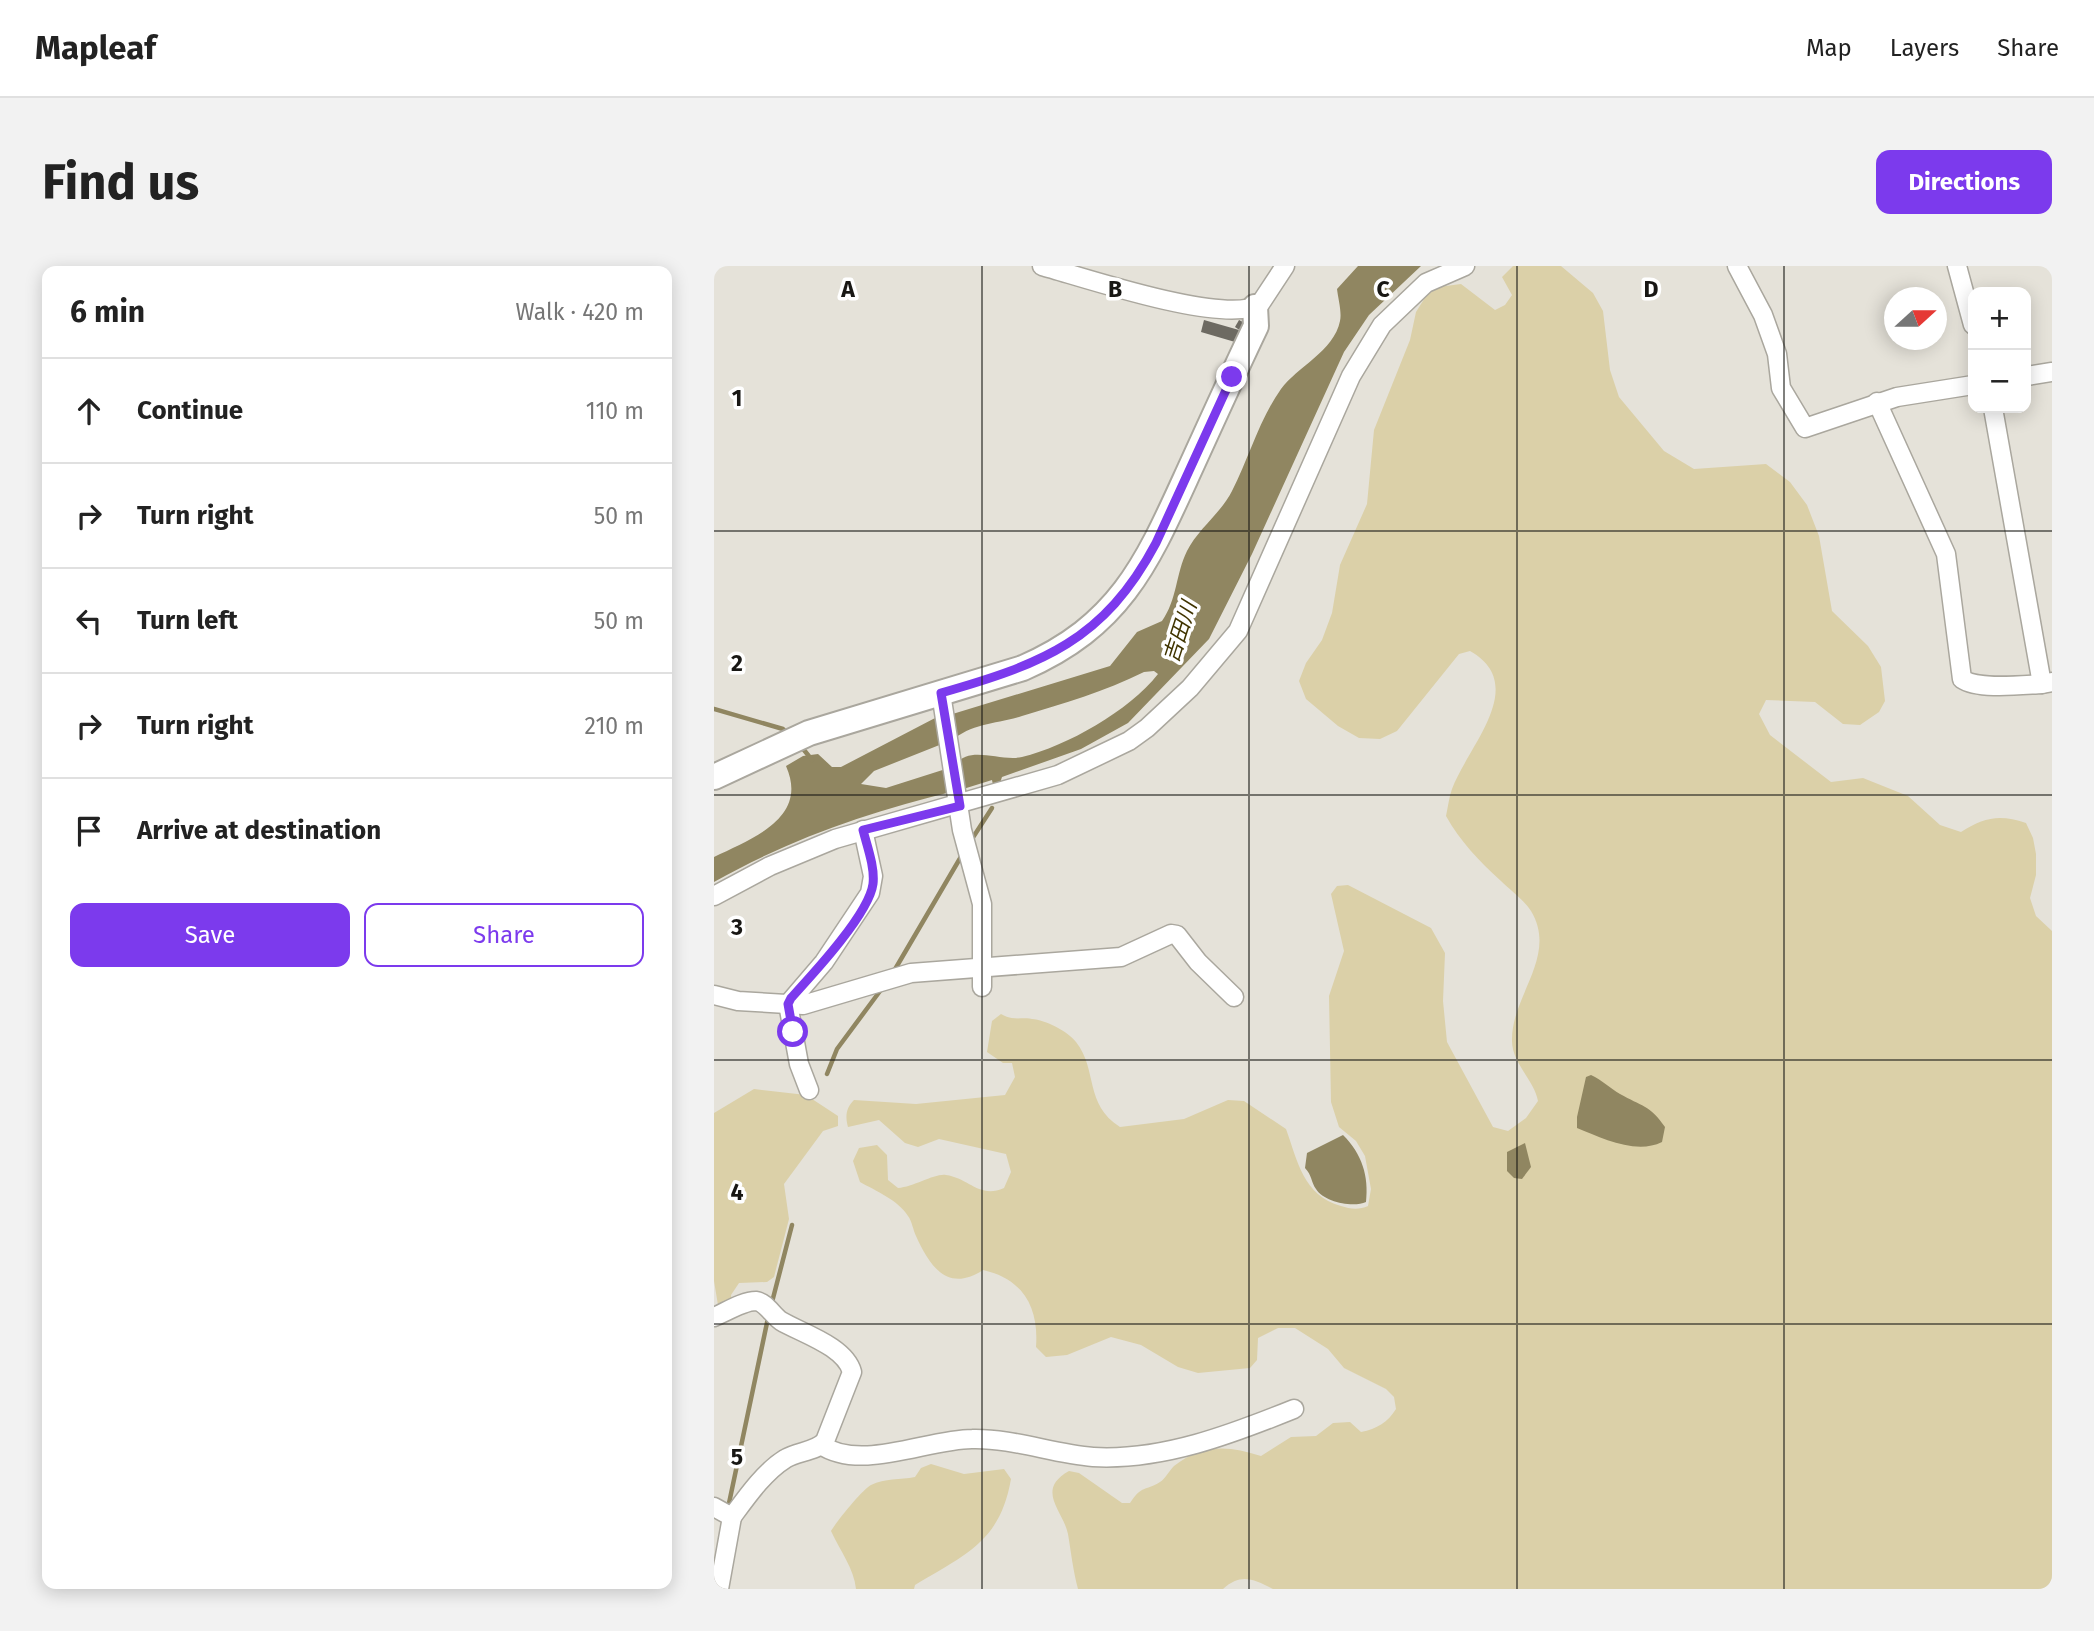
<!DOCTYPE html>
<meta charset="utf-8">
<style>
:root{--surface:#fff;--page:#f2f2f2;--text:#222;--muted:#767676;--line:#e0e0e0;--accent:#7c3aed}
body{margin:0;font-family:"Fira Sans","Noto Sans JP",sans-serif;background:var(--page);color:var(--text)}
.controls{position:absolute;right:21px;top:21px;display:grid;overflow:hidden;border-radius:14px;box-shadow:0 4px 18px #0003}
.controls button{width:63px;height:63px;display:grid;place-items:center;padding:0;border:0;border-bottom:2px solid var(--line);background:var(--surface);color:var(--text);font:35px sans-serif}
.compass{position:absolute;left:1170px;top:21px;width:63px;height:63px;border-radius:50%;background:var(--surface);box-shadow:0 4px 18px #0003;rotate:69deg}
.stop{position:absolute;width:21px;height:21px;margin:-16px;border:5px solid #7c3aed;border-radius:50%;background:#fff}
.stop.end{background:#7c3aed;border-color:#fff;box-shadow:0 2px 7px #0008}
.list{margin:0;padding:0;list-style:none}
h2{display:flex;justify-content:space-between;align-items:center;height:91px;margin:0;padding:0 28px;font-size:30px}
h2 small{font-size:23px;font-weight:400;color:var(--muted)}
.list li{display:grid;grid-template-columns:46px 1fr auto;gap:21px;align-items:center;box-sizing:border-box;height:105px;padding:0 28px;border-top:2px solid var(--line)}
.list b{display:block;font-size:26px;white-space:nowrap}
.list em{font-size:23px;font-style:normal;color:var(--muted)}
.actions{display:flex;gap:14px;padding:21px 28px}
.actions a{flex:1;padding:16px 0;border:2px solid var(--accent);border-radius:14px;text-align:center;font-size:24px;color:var(--accent)}
.actions .main{background:var(--accent);color:#fff}
.icon{flex:none;width:38px;height:38px;fill:none;stroke:currentColor;stroke-width:2;stroke-linecap:round;stroke-linejoin:round}
.map{position:relative;flex:none;width:1338px;height:1323px;overflow:hidden;border-radius:14px}
header{display:flex;align-items:center;gap:42px;box-sizing:border-box;height:98px;padding:0 35px;background:var(--surface);border-bottom:2px solid var(--line)}
header strong{font-size:33px}
nav{display:flex;gap:38px;margin-inline-start:auto;font-size:24px}
.intro{display:flex;align-items:center;justify-content:space-between;box-sizing:border-box;height:168px;padding:0 42px}
h1{margin:0;font-size:49px}
.button{padding:18px 32px;border-radius:14px;background:var(--accent);color:#fff;font-size:24px;font-weight:700}
main{display:flex;gap:42px;padding:0 42px}
aside{flex:1;background:var(--surface);border-radius:14px;box-shadow:0 4px 18px #0003}
.map>svg:first-child{display:block}
.green{fill:#dbd0a8}
.water{fill:#908661}
.lines{fill:none;stroke-linecap:round;stroke-linejoin:round}
.stream{stroke:#908661;stroke-width:4.5}
.building{fill:#6d6a62}
.street-casing{stroke:#aaa79e;stroke-width:21}
.secondary-casing{stroke:#aaa79e;stroke-width:28}
.street{stroke:#fff;stroke-width:18}
.secondary{stroke:#fff;stroke-width:24}
.route{stroke:#7c3aed;stroke-width:9}
.grid{fill:none;stroke:#181714;stroke-width:2;stroke-opacity:0.55}
.labels{text-anchor:middle;dominant-baseline:central;stroke-width:7;stroke-linejoin:round;paint-order:stroke}
.water-label{font-size:21px;font-style:italic;fill:#403400;stroke:#fff}
.grid-label{font-size:23px;text-anchor:middle;font-weight:bold;fill:#181714;stroke:#fff;stroke-width:7;stroke-linejoin:round;paint-order:stroke}
</style>
<header>
<strong>Mapleaf</strong>
<nav><a>Map</a><a>Layers</a><a>Share</a></nav>
</header>
<div class="intro"><h1>Find us</h1><a class="button">Directions</a></div>
<main>
<aside>
<h2>6 min<small>Walk · 420 m</small></h2>
<ul class="list">
<li><svg class="icon" aria-label="ahead" viewBox="0 0 24 24"><path d="M12 20V5M6 11l6-6 6 6"/></svg><div><b>Continue</b></div><em>110 m</em></li>
<li><svg class="icon" aria-label="right" viewBox="0 0 24 24"><path d="M7 20v-9h11M14 6l5 5-5 5"/></svg><div><b>Turn right</b></div><em>50 m</em></li>
<li><svg class="icon" aria-label="left" viewBox="0 0 24 24"><path d="M17 20v-9H6M10 6l-5 5 5 5"/></svg><div><b>Turn left</b></div><em>50 m</em></li>
<li><svg class="icon" aria-label="right" viewBox="0 0 24 24"><path d="M7 20v-9h11M14 6l5 5-5 5"/></svg><div><b>Turn right</b></div><em>210 m</em></li>
<li><svg class="icon" aria-label="arrive" viewBox="0 0 24 24"><path d="M6 21V4h12l-3 4 3 4H6"/></svg><div><b>Arrive at destination</b></div></li>
</ul>
<div class="actions"><a class="main">Save</a><a>Share</a></div>
</aside>
<div class="map">
<svg width="1338" height="1323" viewBox="0 0 1338 1323">
<rect width="100%" height="100%" fill="#e5e2d9"/>
<g class="green">
<path d="M799 0H847L879 27 889 45 896 104 905 131 950 185 980 203 1052 198 1076 216 1093 239 1105 270 1118 345 1154 380 1167 401 1171 435 1165 446 1146 459 1129 458 1101 436 1052 434 1045 448 1056 469 1117 516 1149 512 1194 530 1226 559 1247 566C1270 551 1286 548 1312 557L1319 572 1322 588V609L1316 632 1322 650 1338 665V1323H559C539 1313 527 1307 509 1323H364C359 1304 357 1286 354 1268 349 1244 321 1224 355 1205L365 1207 408 1237H416C429 1218 430 1226 446 1216 451 1213 455 1205 460 1200 488 1178 514 1179 547 1190L577 1171 602 1170 619 1157 636 1156 647 1166C663 1163 674 1156 682 1143L680 1131 672 1123 630 1102 614 1083 581 1062H564L544 1072 543 1094 536 1102 484 1107 464 1101 427 1079 397 1071 353 1089 332 1091 322 1081C325 1041 309 1013 269 1004 234 1027 216 1001 202 970 199 964 198 955 194 950 184 934 162 925 146 916L139 895 145 882 163 879 173 889 174 914 184 922C200 921 221 907 232 909 255 912 265 933 290 922L297 906 292 888 225 873 204 881 191 877 165 854 134 861C131 850 132 842 140 834L202 838 291 829 301 811 298 797H289L273 786 278 755 287 748C299 755 305 751 318 753 331 754 354 765 362 776 384 804 370 838 406 861L470 853 514 834 530 835 572 863C584 896 589 929 627 940 636 943 645 944 654 940L657 923 651 890 642 875 625 861 617 836 615 730 630 685 617 628 623 620 634 619 717 662 731 687 729 735 733 776 779 861 794 865 812 852 824 835C820 813 797 797 798 773 798 729 844 690 817 645 810 634 796 624 787 615 765 595 746 575 732 550 734 541 735 531 738 523 754 480 816 419 756 385L745 388 683 465 666 473 645 472 624 460 592 433 585 415 592 397 608 374 618 347 626 299 653 238 660 164 696 74 702 46 712 30 724 21 747 18 781 44 791 39 798 29 788 11Z"/>
<polygon points="40,823 92,829 124,850 124,860 109,865 70,918 75,953 60,1011 53,1016 25,1017 17,1029 18,1035 10,1043 4,1039 0,1015 0,847"/>
<path d="M217 1198 250 1208 290 1203 297 1213C286 1276 252 1288 201 1319L200 1323H142C140 1302 126 1285 117 1265 123 1255 148 1224 157 1219 171 1212 186 1214 201 1211L207 1202Z"/>
</g>
<g class="water">
<path d="M644 0H707L655 49 630 86 538 288 495 373 414 457 367 483 288 511 286 517 279 519 278 514 246 524 242 498C256 479 287 496 308 491 353 480 415 445 444 408L440 405 430 406C390 426 350 437 308 450 282 458 258 457 237 475L232 450 396 400 423 366 448 355C463 334 462 307 473 285 484 263 507 247 518 225 535 192 545 154 567 123 583 101 620 85 626 55 628 46 624 32 623 23Z"/>
<path d="M223 451 233 476 160 505 147 518 172 522 238 501 241 525C157 545 76 573 0 616V591C39 572 95 552 72 500L89 490 104 488 118 501H127Z"/>
<path d="M877 809C888 814 896 822 906 828 927 840 936 839 951 861L948 876C922 889 888 872 863 862V851L872 811Z"/>
<path d="M629 869C648 888 655 910 652 936 639 942 610 936 602 923 597 916 598 909 591 902L593 887Z"/>
<polygon points="811,877 817,901 808,913 800,912 793,905 793,886"/>
</g>
<g class="lines">
<g class="stream">
<polyline points="0,443 69,463 75,469"/>
<polyline points="86,479 98,494"/>
<polyline points="256,576 278,542"/>
<polyline points="180,705 248,589"/>
<polyline points="113,808 123,783 169,721"/>
<polyline points="57,1040 78,959"/>
<polyline points="14,1242 54,1052"/>
</g>
</g>
<g class="building">
<polygon points="490,54 525,64 521,76 487,66"/>
<polygon points="525,54 531,57 527,65 521,61"/>
</g>
<g class="lines">
<defs>
<g id="street">
<path d="M328 0C369 11 512 60 546 38L571 0"/>
<polyline points="1023,0 1049,49 1063,88 1067,122 1091,162 1183,131 1259,119"/>
<polyline points="1243,0 1259,59"/>
<polyline points="1312,110 1338,106"/>
<path d="M1163 136 1232 288 1248 413C1264 424 1308 419 1328 418"/>
<polyline points="1279,142 1328,418 1338,416"/>
<polyline points="227,427 248,564 268,638 268,721"/>
<polyline points="0,630 56,600 121,573 344,509 415,475 433,462 476,422 524,365 637,110 668,59 712,17 751,0"/>
<polyline points="0,729 24,735 89,739 197,707 407,691 457,668 463,669 484,696 520,731"/>
<polyline points="95,824 85,798 74,738 110,696 156,627 159,610 149,564"/>
<path d="M0 1051C12 1046 29 1035 42 1035 52 1036 59 1050 67 1055 87 1067 131 1080 138 1106L111 1175C102 1186 83 1185 71 1193 50 1206 32 1232 18 1251"/>
<path d="M107 1179C147 1206 214 1173 258 1173 299 1172 339 1188 379 1191 448 1195 518 1168 580 1143"/>
<polyline points="0,1241 18,1251 5,1323"/>
</g>
<path id="secondary" d="M0 511 95 467 309 402C407 359 433 297 475 205 497 157 519 108 542 60L541 41"/>
</defs>
<use href="#street" class="street-casing"/>
<use href="#secondary" class="secondary-casing"/>
<use href="#street" class="street"/>
<use href="#secondary" class="secondary"/>
</g>
<g class="lines">
<path class="route" d="M79 766 74 738 77 732C99 708 155 648 159 618 161 601 153 580 149 564L246 540 227 427C328 398 390 375 442 277L518 111"/>
</g>
<path class="grid" d="M268 0V1323M535 0V1323M803 0V1323M1070 0V1323M0 265H1338M0 529H1338M0 794H1338M0 1058H1338"/>
<g class="labels">
<g class="water-label">
<text transform="translate(466 366) rotate(-72)">吉田川</text>
</g>
</g>
<g class="grid-label">
<text x="134" y="31">A</text>
<text x="401" y="31">B</text>
<text x="669" y="31">C</text>
<text x="937" y="31">D</text>
<text x="23" y="140">1</text>
<text x="23" y="405">2</text>
<text x="23" y="669">3</text>
<text x="23" y="934">4</text>
<text x="23" y="1199">5</text>
</g>
</svg>
<div class="controls">
<button>+</button>
<button>−</button>
</div>
<svg class="compass" viewBox="-18 -18 36 36"><path d="M0-13l5 13h-10z" fill="#e53935"/><path d="M0 13l5-13h-10z" fill="#767676"/></svg>
<div class="stop" style="left:79px;top:766px"></div>
<div class="stop end" style="left:518px;top:111px"></div>
</div>
</main>
